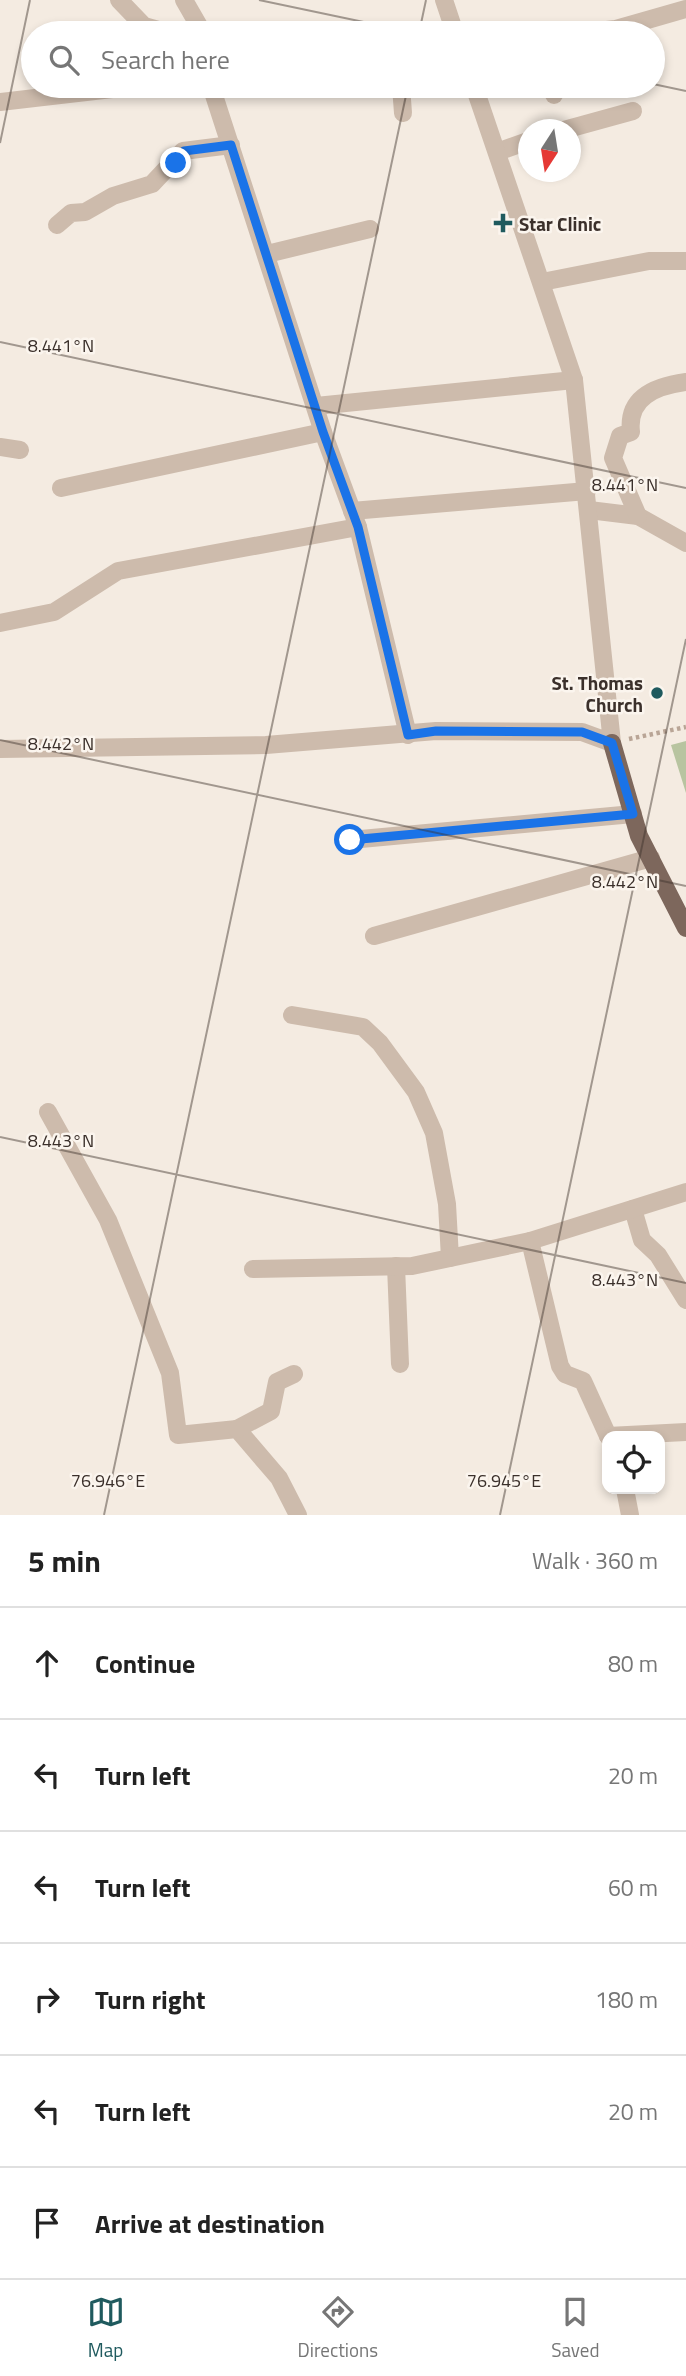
<!DOCTYPE html>
<meta charset="utf-8">
<style>
:root{--surface:#fff;--page:#f6f6f6;--text:#222;--muted:#767676;--line:#e0e0e0;--accent:#1f5a5e}
body{margin:0;font-family:"Titillium Web",sans-serif;background:var(--page);color:var(--text)}
.controls{position:absolute;right:21px;bottom:21px;display:grid;overflow:hidden;border-radius:14px;box-shadow:0 4px 10px #0003}
.controls button{width:63px;height:63px;display:grid;place-items:center;padding:0;border:0;border-bottom:2px solid var(--line);background:var(--surface);color:var(--text);font:35px sans-serif}
.compass{position:absolute;left:518px;top:119px;width:63px;height:63px;border-radius:50%;background:var(--surface);box-shadow:0 4px 10px #0003;rotate:192deg}
.stop{position:absolute;width:21px;height:21px;margin:-16px;border:5px solid #1a73e8;border-radius:50%;background:#fff}
.stop.end{background:#1a73e8;border-color:#fff;box-shadow:0 2px 7px #0008}
.list{margin:0;padding:0;list-style:none}
h2{display:flex;justify-content:space-between;align-items:center;height:91px;margin:0;padding:0 28px;font-size:30px}
h2 small{font-size:23px;font-weight:400;color:var(--muted)}
.list li{display:grid;grid-template-columns:46px 1fr auto;gap:21px;align-items:center;box-sizing:border-box;height:112px;padding:0 28px;border-top:2px solid var(--line)}
.list b{display:block;font-size:26px;white-space:nowrap}
.list em{font-size:23px;font-style:normal;color:var(--muted)}
.icon{flex:none;width:38px;height:38px;fill:none;stroke:currentColor;stroke-width:2;stroke-linecap:round;stroke-linejoin:round}
.map{position:relative;flex:none;width:686px;height:1515px;overflow:hidden}
.search{position:absolute;background:var(--surface);box-shadow:0 4px 10px #0003;left:21px;right:21px;top:21px;height:77px;display:flex;align-items:center;gap:18px;box-sizing:border-box;padding:0 24px;border-radius:38px;color:var(--muted);font-size:26px}
.sheet{height:763px;background:var(--surface)}
nav{display:flex;justify-content:space-around;align-items:center;box-sizing:border-box;height:98px;border-top:2px solid var(--line);background:var(--surface);font-size:19px;color:var(--muted)}
nav a{display:grid;justify-items:center;gap:4px}
nav .on{color:var(--accent)}
.map>svg:first-child{display:block}
.green{fill:#b8c4a0}
.lines{fill:none;stroke-linecap:round;stroke-linejoin:round}
.path{stroke:#b9a596;stroke-width:4.5;stroke-dasharray:3.5 3.5;stroke-linecap:butt}
.minor{stroke:#cdbbac;stroke-width:18}
.major{stroke:#7d675c;stroke-width:18}
.route{stroke:#1a73e8;stroke-width:9}
.ticks{fill:none;stroke:#3b302b;stroke-width:2;stroke-opacity:0.45}
.poi-dot{fill:#1f5a5e;stroke:#fbf5ee;stroke-width:2.5}
.labels{text-anchor:middle;dominant-baseline:central;stroke-width:5;stroke-linejoin:round;paint-order:stroke}
.poi-label{font-size:19px;font-weight:bold;fill:#3b302b;stroke:#fbf5ee;text-anchor:start}
.ticks-label{font-size:18px;text-anchor:middle;fill:#3b302b;stroke:#fbf5ee;stroke-width:5;stroke-linejoin:round;paint-order:stroke}
</style>
<div class="map">
<svg width="686" height="1515" viewBox="0 0 686 1515">
<rect width="100%" height="100%" fill="#f4ebe1"/>
<polygon class="green" points="686,741 686,793 671,745"/>
<g class="lines">
<polyline class="path" points="629,739 686,727"/>
<g class="minor">
<polyline points="119,0 144,26 169,33"/>
<polyline points="184,0 203,33"/>
<polyline points="444,0 455,33"/>
<polyline points="578,33 616,29 686,9"/>
<polyline points="211,86 323,432 358,527 408,735"/>
<polyline points="401,86 403,113"/>
<polyline points="554,95 554,86"/>
<polyline points="0,102 138,86"/>
<polyline points="564,130 633,111"/>
<polyline points="497,152 528,141"/>
<polyline points="57,225 71,213 85,212 113,196 152,184 183,151 231,145"/>
<polyline points="267,254 370,229"/>
<polyline points="542,282 649,261 686,261"/>
<polyline points="316,406 574,380"/>
<polyline points="0,447 20,450"/>
<polyline points="61,488 323,432"/>
<polyline points="589,510 638,516 686,543"/>
<polyline points="352,511 587,491"/>
<path d="M638 516 613 458 620 436 631 432C627 397 656 386 686 382"/>
<polyline points="0,623 54,612 118,571 358,527"/>
<polyline points="0,749 266,745 436,731 582,732 612,743 574,380 474,86"/>
<polyline points="350,840 633,814"/>
<polyline points="374,936 651,858"/>
<polyline points="292,1015 363,1027 380,1043 416,1092 434,1133 447,1204 450,1258"/>
<polyline points="48,1112 108,1220 170,1373 178,1435 237,1429 279,1478 298,1515"/>
<polyline points="633,1209 642,1240 658,1255 686,1300"/>
<polyline points="530,1241 560,1366 565,1374 583,1381 608,1436"/>
<polyline points="396,1266 400,1364"/>
<polyline points="253,1269 412,1266 530,1241 686,1192"/>
<polyline points="237,1429 271,1411 277,1382 294,1374"/>
<polyline points="608,1436 686,1432"/>
<polyline points="625,1489 630,1515"/>
</g>
<polyline class="major" points="612,743 639,836 686,928"/>
</g>
<g class="lines">
<polyline class="route" points="176,163 184,151 231,145 323,432 358,527 408,735 436,731 582,732 612,743 633,814 350,840"/>
</g>
<path class="ticks" d="M259 0 416 33M419 33 426 0M653 84 686 91M0 143 30 0M0 342 686 488M0 740 686 886M0 1137 686 1283M104 1515 408 86M500 1515 686 639"/>
<g class="poi-dot">
<path d="M499.5 212.5h7v7h7v7h-7v7h-7v-7h-7v-7h7z"/>
<circle cx="657" cy="693" r="7"/>
</g>
<g class="labels">
<g class="poi-label">
<text x="519" y="223">Star Clinic</text>
<text x="643" y="682" text-anchor="end">St. Thomas<tspan x="643" dy="22">Church</tspan></text>
</g>
</g>
<g class="ticks-label">
<text x="61" y="352">8.441°N</text>
<text x="625" y="491">8.441°N</text>
<text x="61" y="750">8.442°N</text>
<text x="625" y="888">8.442°N</text>
<text x="61" y="1147">8.443°N</text>
<text x="625" y="1286">8.443°N</text>
<text x="108" y="1487">76.946°E</text>
<text x="504" y="1487">76.945°E</text>
</g>
</svg>
<div class="controls">
<button><svg class="icon" aria-label="locate" viewBox="0 0 24 24"><circle cx="12" cy="12" r="6"/><path d="M12 2v4M12 18v4M2 12h4M18 12h4"/></svg></button>
</div>
<svg class="compass" viewBox="-18 -18 36 36"><path d="M0-13l5 13h-10z" fill="#e53935"/><path d="M0 13l5-13h-10z" fill="#767676"/></svg>
<div class="stop" style="left:350px;top:840px"></div>
<div class="stop end" style="left:176px;top:163px"></div>
<div class="search"><svg class="icon" aria-label="search" viewBox="0 0 24 24"><circle cx="10" cy="10" r="6"/><path d="M15 15l6 6"/></svg>Search here</div>
</div>
<section class="sheet">
<h2>5 min<small>Walk · 360 m</small></h2>
<ul class="list">
<li><svg class="icon" aria-label="ahead" viewBox="0 0 24 24"><path d="M12 20V5M6 11l6-6 6 6"/></svg><div><b>Continue</b></div><em>80 m</em></li>
<li><svg class="icon" aria-label="left" viewBox="0 0 24 24"><path d="M17 20v-9H6M10 6l-5 5 5 5"/></svg><div><b>Turn left</b></div><em>20 m</em></li>
<li><svg class="icon" aria-label="left" viewBox="0 0 24 24"><path d="M17 20v-9H6M10 6l-5 5 5 5"/></svg><div><b>Turn left</b></div><em>60 m</em></li>
<li><svg class="icon" aria-label="right" viewBox="0 0 24 24"><path d="M7 20v-9h11M14 6l5 5-5 5"/></svg><div><b>Turn right</b></div><em>180 m</em></li>
<li><svg class="icon" aria-label="left" viewBox="0 0 24 24"><path d="M17 20v-9H6M10 6l-5 5 5 5"/></svg><div><b>Turn left</b></div><em>20 m</em></li>
<li><svg class="icon" aria-label="arrive" viewBox="0 0 24 24"><path d="M6 21V4h12l-3 4 3 4H6"/></svg><div><b>Arrive at destination</b></div></li>
</ul>
</section>
<nav>
<a class="on"><svg class="icon" aria-label="map" viewBox="0 0 24 24"><path d="M3 6l6-2 6 2 6-2v14l-6 2-6-2-6 2zM9 4v14M15 6v14"/></svg>Map</a>
<a><svg class="icon" aria-label="directions" viewBox="0 0 24 24"><path d="M12 3l9 9-9 9-9-9zM9 14v-3h6M13 9l2 2-2 2"/></svg>Directions</a>
<a><svg class="icon" aria-label="saved" viewBox="0 0 24 24"><path d="M7 4h10v16l-5-4-5 4z"/></svg>Saved</a>
</nav>
